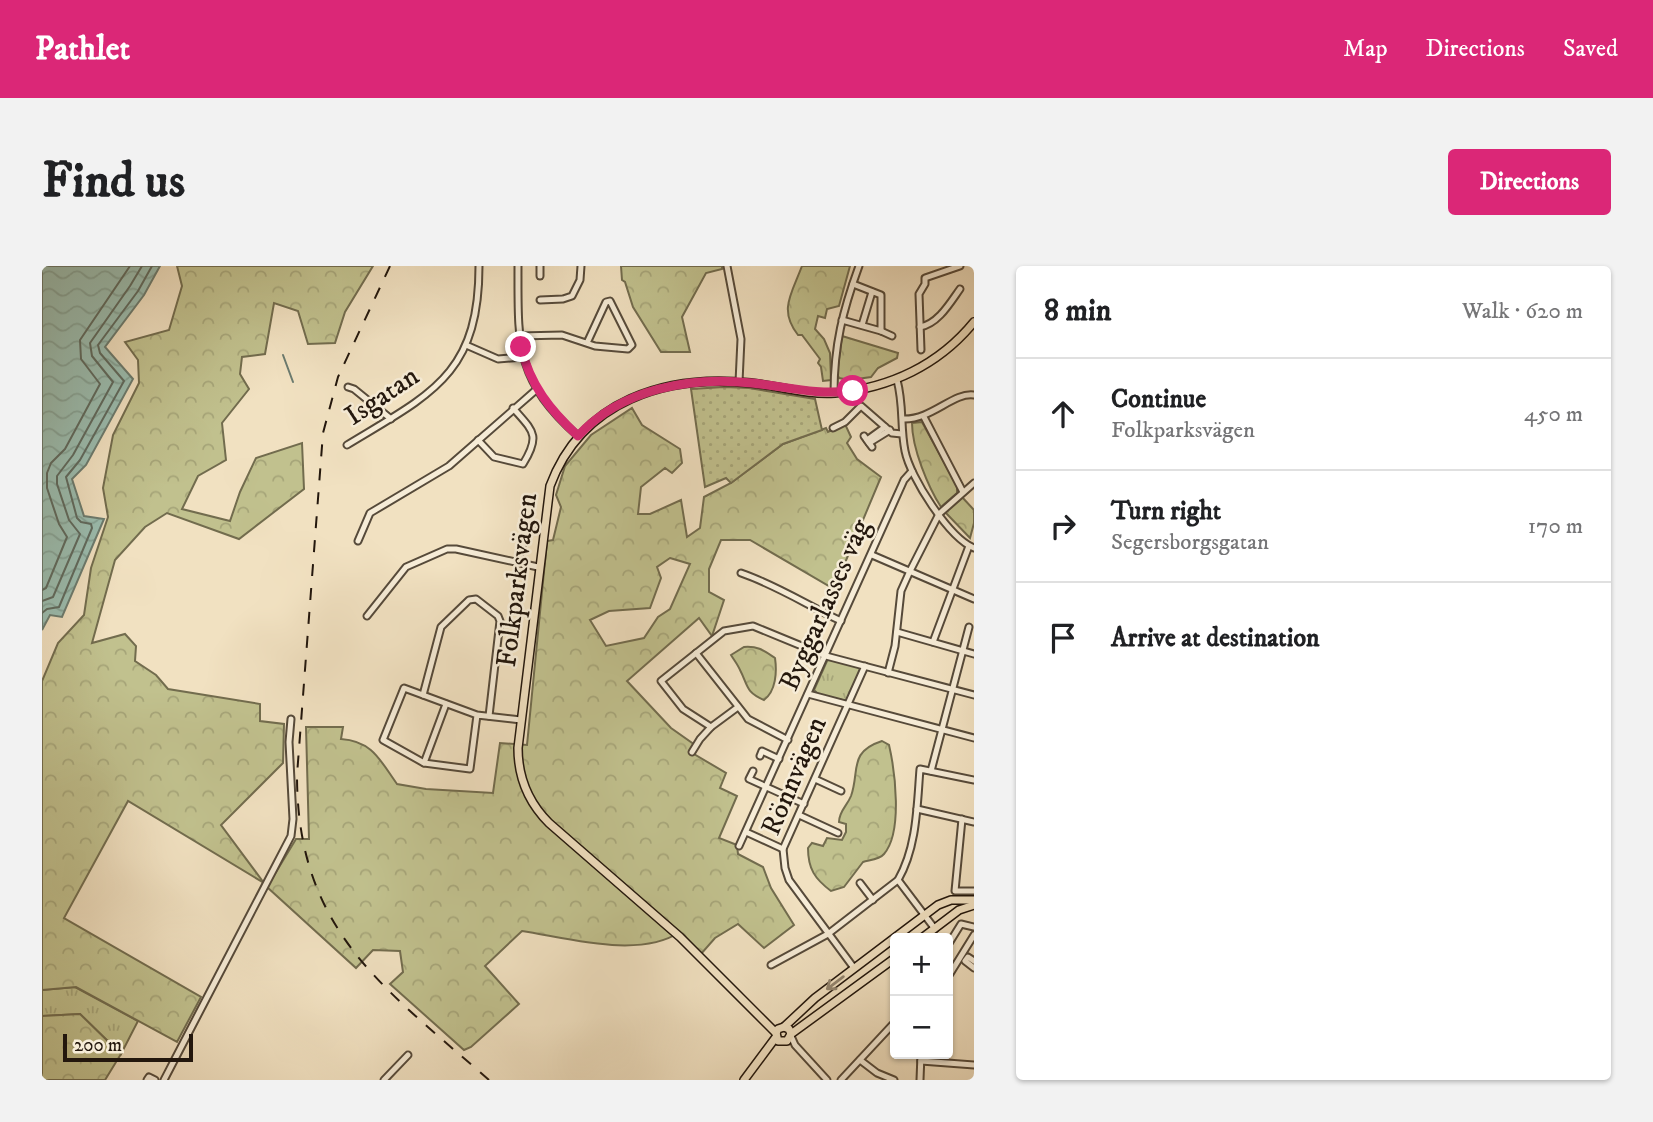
<!DOCTYPE html>
<meta charset="utf-8">
<style>
:root{--surface:#fff;--page:#f2f2f2;--text:#202124;--muted:#757577;--line:#e0e0e0;--accent:#db2777}
body{margin:0;font-family:"IM FELL DW Pica",serif;background:var(--page);color:var(--text)}
.controls{position:absolute;right:21px;bottom:21px;display:grid;overflow:hidden;border-radius:7px;box-shadow:0 2px 5px #0004}
.controls button{width:63px;height:63px;display:grid;place-items:center;padding:0;border:0;border-bottom:2px solid var(--line);background:var(--surface);color:var(--text);font:35px sans-serif}
.scale{position:absolute;left:21px;bottom:18px;width:130px;box-sizing:border-box;padding-left:7px;border:4px solid #23170d;border-top:0;font-size:19px;line-height:24px;white-space:nowrap;color:#23170d;-webkit-text-stroke:5px #f6ecd7;paint-order:stroke}
.stop{position:absolute;width:21px;height:21px;margin:-16px;border:5px solid #db2777;border-radius:50%;background:#fff}
.stop.end{background:#db2777;border-color:#fff;box-shadow:0 2px 7px #0008}
.list{margin:0;padding:0;list-style:none}
h2{display:flex;justify-content:space-between;align-items:center;height:91px;margin:0;padding:0 28px;font-size:30px}
h2 small{font-size:23px;font-weight:400;color:var(--muted)}
.list li{display:grid;grid-template-columns:46px 1fr auto;gap:21px;align-items:center;box-sizing:border-box;height:112px;padding:0 28px;border-top:2px solid var(--line)}
.list b{display:block;font-size:26px;white-space:nowrap}
.list p{margin:0;font-size:23px;white-space:nowrap;color:var(--muted)}
.list em{font-size:23px;font-style:normal;color:var(--muted)}
.icon{flex:none;width:38px;height:38px;fill:none;stroke:currentColor;stroke-width:2;stroke-linecap:round;stroke-linejoin:round}
.map{position:relative;flex:none;width:932px;height:814px;overflow:hidden;border-radius:7px}
header{display:flex;align-items:center;gap:42px;box-sizing:border-box;height:98px;padding:0 35px;background:var(--accent);color:#fff}
header strong{font-size:33px}
nav{display:flex;gap:38px;margin-inline-start:auto;font-size:24px}
.intro{display:flex;align-items:center;justify-content:space-between;box-sizing:border-box;height:168px;padding:0 42px}
h1{margin:0;font-size:49px}
.button{padding:18px 32px;border-radius:7px;background:var(--accent);color:#fff;font-size:24px;font-weight:700}
main{display:flex;gap:42px;padding:0 42px}
aside{flex:1;background:var(--surface);border-radius:7px;box-shadow:0 2px 5px #0004}
.map>svg:first-child{display:block}
.grass{fill:url(#grass-tufts);stroke:#726c4e;stroke-width:2}
.forest{fill:url(#forest-crowns);stroke:#726c4e;stroke-width:2;fill-rule:evenodd}
.garden{fill:url(#garden-dots);stroke:#726c4e;stroke-width:2}
.water{fill:url(#water-waves);stroke:#6b7b6f;stroke-width:2}
.lines{fill:none;stroke-linecap:round;stroke-linejoin:round}
.shore{stroke:#5f6a5f;stroke-width:2}
.stream{stroke:#6b7b6f;stroke-width:2}
.minor-casing{stroke:#564a3a;stroke-width:9}
.major-casing{stroke:#23170d;stroke-width:10}
.minor{stroke:#f6ecd7;stroke-width:5}
.major{stroke:#f1e1c1;stroke-width:7}
.rail{stroke:#23170d;stroke-width:2;stroke-dasharray:12 12;stroke-linecap:butt}
.oneway{stroke:#948670}
.route{stroke:#db2777;stroke-width:9}
.labels{text-anchor:middle;dominant-baseline:central;stroke-width:5;stroke-linejoin:round;paint-order:stroke}
.street-label{font-size:28px;fill:#23170d;stroke:#f6ecd7}
</style>
<header>
<strong>Pathlet</strong>
<nav><a>Map</a><a>Directions</a><a>Saved</a></nav>
</header>
<div class="intro"><h1>Find us</h1><a class="button">Directions</a></div>
<main>
<div class="map">
<svg width="932" height="814" viewBox="0 0 932 814">
<defs>
<pattern id="grass-tufts" width="24" height="20" patternUnits="userSpaceOnUse" patternTransform="scale(1.75)"><rect width="24" height="20" fill="#c1c18e"/><path d="M3 7l-1-3M5 7V3M7 7l1-3M15 17l-1-3M17 17v-4M19 17l1-3" fill="none" stroke="#a6a579"/></pattern>
<pattern id="forest-crowns" width="20" height="18" patternUnits="userSpaceOnUse" patternTransform="scale(1.75)"><rect width="20" height="18" fill="#c1c18e"/><path d="M2 6a3 3 0 1 1 6 0M12 15a3 3 0 1 1 6 0" fill="none" stroke="#a6a579"/></pattern>
<pattern id="garden-dots" width="8" height="8" patternUnits="userSpaceOnUse" patternTransform="scale(1.75)"><rect width="8" height="8" fill="#c1c18e"/><path d="M2 2h.1M6 6h.1" fill="none" stroke="#a6a579" stroke-width="1.8" stroke-linecap="round"/></pattern>
<pattern id="water-waves" width="16" height="10" patternUnits="userSpaceOnUse" patternTransform="scale(1.75)"><rect width="16" height="10" fill="#9bbeb1"/><path d="M0 5q4-4 8 0t8 0" fill="none" stroke="#85a397"/></pattern>
</defs>
<rect width="100%" height="100%" fill="#f1e1c1"/>
<filter id="stains"><feTurbulence type="fractalNoise" baseFrequency=".00286" numOctaves="4"/><feColorMatrix values="0 0 0 0 .2 0 0 0 0 .09 0 0 0 0 .02 0 0 0 .5 -.17"/></filter>
<radialGradient id="worn" r=".72"><stop offset=".6" stop-color="#630" stop-opacity="0"/><stop offset="1" stop-color="#630" stop-opacity=".3"/></radialGradient>
<g class="grass">
<polygon points="788,393 819,402 805,435 777,429 772,424 785,395"/>
<polygon points="33,721 96,755 79,788 38,748 0,750 0,724"/>
</g>
<g class="forest">
<polygon points="135,0 331,0 303,46 293,77 266,78 256,45 232,37 223,88 200,91 198,108 207,123 180,157 184,194 156,210 140,243 188,255 198,226 214,192 260,177 262,223 197,273 125,247 103,261 73,294 50,377 83,368 94,380 93,395 114,409 126,423 218,438 218,455 242,458 241,497 179,559 222,617 86,535 22,652 159,731 135,776 34,721 0,724 0,415 16,377 42,349 49,302 66,251 61,222 71,169 97,117 96,94 83,76 127,64 140,20"/>
<polygon points="579,0 680,0 680,3 664,7 640,51 648,86 619,86 591,41 583,16 580,14"/>
<path d="M760 0H808L797 40 785 43 783 52 776 50 773 63 782 73 788 87 789 114 781 115 779 101 776 97 778 93 760 69H756C736 44 750 27 760 0Z"/>
<polygon points="800,70 856,87 855,92 836,102 829,111 808,114 797,112 795,108"/>
<path d="M590 142 600 159 638 183 640 197 630 207 623 202 599 221 596 248H608L639 234 645 271 658 262 662 231 689 217 741 178 784 162 786 166 803 158 809 171 805 177 815 193 839 211 792 323 708 274H679L667 303V326L682 334 670 370 657 352 585 415 629 462 653 479 652 488 684 507 678 522 695 530 677 572 695 579 696 588 721 601 729 622 752 659 722 682 696 658 673 672 659 688 638 666C597 693 526 672 480 665L443 700 477 738 429 781 422 784 348 718 361 706 358 685 331 684 314 702 225 621 254 573H267L264 461H301L299 473C330 475 338 494 355 518L384 523 451 527 458 477 485 479 505 275 511 274 519 241 514 229 523 200 549 169ZM628 292 648 298 628 343 616 351 602 372 564 380 548 354 567 345 608 342 619 312 615 301Z"/>
<path d="M880 156 915 220V227L899 241C886 221 870 182 870 157Z"/>
<polygon points="920,231 932,244 932,257 928,272 903,246"/>
<path d="M702 381C716 380 721 384 733 392 735 406 734 425 722 434 703 426 706 419 698 404 696 399 692 394 689 389Z"/>
<path d="M840 475 847 479C853 505 861 566 842 588 837 594 827 594 821 596L802 621 789 625C773 613 766 603 766 582L770 577 781 580 785 572 800 574 804 566V558L797 556C797 545 805 540 809 530 818 505 806 486 840 475Z"/>
<polygon points="38,748 79,788 63,814 0,814 0,750"/>
</g>
<polygon class="garden" points="682,121 707,122 773,133 780,164 741,178 689,217 684,212 663,221 649,123"/>
<polygon class="water" points="0,0 118,0 102,29 63,81 91,113 44,199 30,213 42,250 62,253 20,351 8,349 0,364"/>
<g class="lines">
<g class="shore">
<polyline points="0,324 4,322 25,271 17,258 5,222 5,207 9,197 23,183 58,118 39,93 38,74 88,0"/>
<polyline points="0,335 11,331 38,268 27,254 15,218 15,210 31,189 71,116 50,90 48,77 88,20 100,0"/>
<polyline points="0,347 5,343 17,341 50,262 49,258 39,256 35,252 24,211 38,194 82,115 58,87 56,79 96,25 110,0"/>
</g>
<polyline class="stream" points="241,89 251,116"/>
<defs>
<g id="minor">
<path d="M476 0C476 79 473 114 536 170"/>
<polyline points="685,0 699,73 697,116"/>
<polyline points="498,10 498,0"/>
<polyline points="498,34 521,33 530,30 538,14 539,0"/>
<polyline points="800,54 839,65 839,29 811,18"/>
<polyline points="820,59 830,26"/>
<path d="M878 61C896 58 908 37 918 23"/>
<polyline points="839,65 850,70"/>
<polyline points="477,70 520,69 553,80 586,83 590,79 568,35 564,36 545,77"/>
<polyline points="424,79 456,93 481,91"/>
<polyline points="879,84 877,28 883,18 883,12 918,0"/>
<path d="M855 114C862 140 858 160 863 185 868 211 907 272 932 282"/>
<polyline points="306,121 312,123 349,153"/>
<path d="M792 127C792 79 801 44 817 0"/>
<polyline points="882,151 921,226"/>
<path d="M861 153C890 154 911 126 932 129"/>
<polyline points="791,162 803,156 819,140 850,167 860,168"/>
<polyline points="822,170 830,181"/>
<path d="M436 174 452 191 481 198C499 169 491 165 471 142"/>
<polyline points="825,174 843,161"/>
<polyline points="827,177 848,164"/>
<path d="M305 179C389 128 437 109 437 0"/>
<polyline points="316,275 328,247 407,200 495,123"/>
<polyline points="830,289 932,333"/>
<polyline points="475,297 485,264 490,259"/>
<path d="M699 307C734 319 765 339 799 355"/>
<polyline points="325,350 364,301 405,283 414,283 496,301"/>
<polyline points="855,366 932,388"/>
<polyline points="891,376 927,280"/>
<polyline points="654,387 706,453 746,474"/>
<polyline points="846,407 853,380 859,325 868,305 897,248 932,217"/>
<polyline points="766,428 932,472"/>
<polyline points="381,429 399,361 427,334 434,333 456,350 458,355 447,450"/>
<polyline points="696,441 669,461 641,443 619,415 682,365 711,360 784,390 932,429"/>
<polyline points="435,449 362,422 341,474 382,497 428,503 435,449 479,454"/>
<polyline points="650,486 658,473 669,461"/>
<polyline points="718,490 720,485 737,493"/>
<polyline points="382,497 404,438"/>
<polyline points="711,505 707,513 762,538"/>
<polyline points="889,505 927,361"/>
<polyline points="773,513 799,525"/>
<polyline points="875,543 932,556"/>
<polyline points="757,549 796,567"/>
<polyline points="920,553 913,625 932,625"/>
<polyline points="704,566 741,583"/>
<polyline points="697,580 862,214 870,205"/>
<polyline points="856,614 893,663"/>
<polyline points="818,617 831,634"/>
<polyline points="906,679 919,658 932,661"/>
<polyline points="932,695 926,691 923,695 932,702"/>
<path d="M729 699 786 668 856 614C875 581 875 540 878 503L932 514"/>
<polyline points="812,702 747,614 743,602 741,583 823,400"/>
<polyline points="906,711 932,669"/>
<polyline points="749,770 753,779 785,814"/>
<polyline points="818,794 835,807 852,814"/>
<polyline points="879,795 932,799"/>
<polyline points="105,814 107,811 113,814"/>
<polyline points="122,814 249,570 251,553 247,476 249,453"/>
<polyline points="342,814 366,789"/>
<polyline points="799,814 853,756"/>
<polyline points="878,814 879,788"/>
</g>
<g id="major">
<polyline points="880,672 917,644 932,639"/>
<polyline points="742,761 773,732 896,639 909,634 932,634"/>
<path d="M734 767 638 671 507 557C486 536 476 512 476 482L508 220C540 134 624 108 709 117 737 120 765 129 793 127 848 122 897 99 932 56"/>
<polyline points="749,768 747,763 742,761 736,763 734,767 736,775 745,775 749,768 853,692"/>
<polyline points="702,814 734,771"/>
</g>
</defs>
<use href="#minor" class="minor-casing"/>
<use href="#major" class="major-casing"/>
<use href="#minor" class="minor"/>
<use href="#major" class="major"/>
<path class="rail" d="M348 0 296 111 281 167 255 509C255 664 341 721 447 814"/>
</g>
<defs><path id="oneway-shaft" d="M-6 0H5M1.5-3L5.5 0L1.5 3" fill="none" stroke-width="1.6" stroke-linecap="round" stroke-linejoin="round" transform="scale(1.75)"/></defs>
<use class="oneway" href="#oneway-shaft" transform="translate(793 717) rotate(143)"/>
<g class="lines">
<path class="route" d="M479 81C488 119 508 144 536 170 579 123 648 110 710 117 747 121 772 129 811 125"/>
</g>
<g class="labels">
<g class="street-label">
<text transform="translate(340 130) rotate(-34)">Isgatan</text>
<text transform="translate(475 314) rotate(-83)">Folkparksvägen</text>
<text transform="translate(783 339) rotate(-66)">Byggarlasses väg</text>
<text transform="translate(752 510) rotate(-67)">Rönnvägen</text>
</g>
</g>
<rect width="100%" height="100%" filter="url(#stains)"/>
<rect width="100%" height="100%" fill="url(#worn)"/>
</svg>
<div class="controls">
<button>+</button>
<button>−</button>
</div>
<div class="scale">200 m</div>
<div class="stop" style="left:811px;top:125px"></div>
<div class="stop end" style="left:479px;top:81px"></div>
</div>
<aside>
<h2>8 min<small>Walk · 620 m</small></h2>
<ul class="list">
<li><svg class="icon" aria-label="ahead" viewBox="0 0 24 24"><path d="M12 20V5M6 11l6-6 6 6"/></svg><div><b>Continue</b><p>Folkparksvägen</p></div><em>450 m</em></li>
<li><svg class="icon" aria-label="right" viewBox="0 0 24 24"><path d="M7 20v-9h11M14 6l5 5-5 5"/></svg><div><b>Turn right</b><p>Segersborgsgatan</p></div><em>170 m</em></li>
<li><svg class="icon" aria-label="arrive" viewBox="0 0 24 24"><path d="M6 21V4h12l-3 4 3 4H6"/></svg><div><b>Arrive at destination</b></div></li>
</ul>
</aside>
</main>
